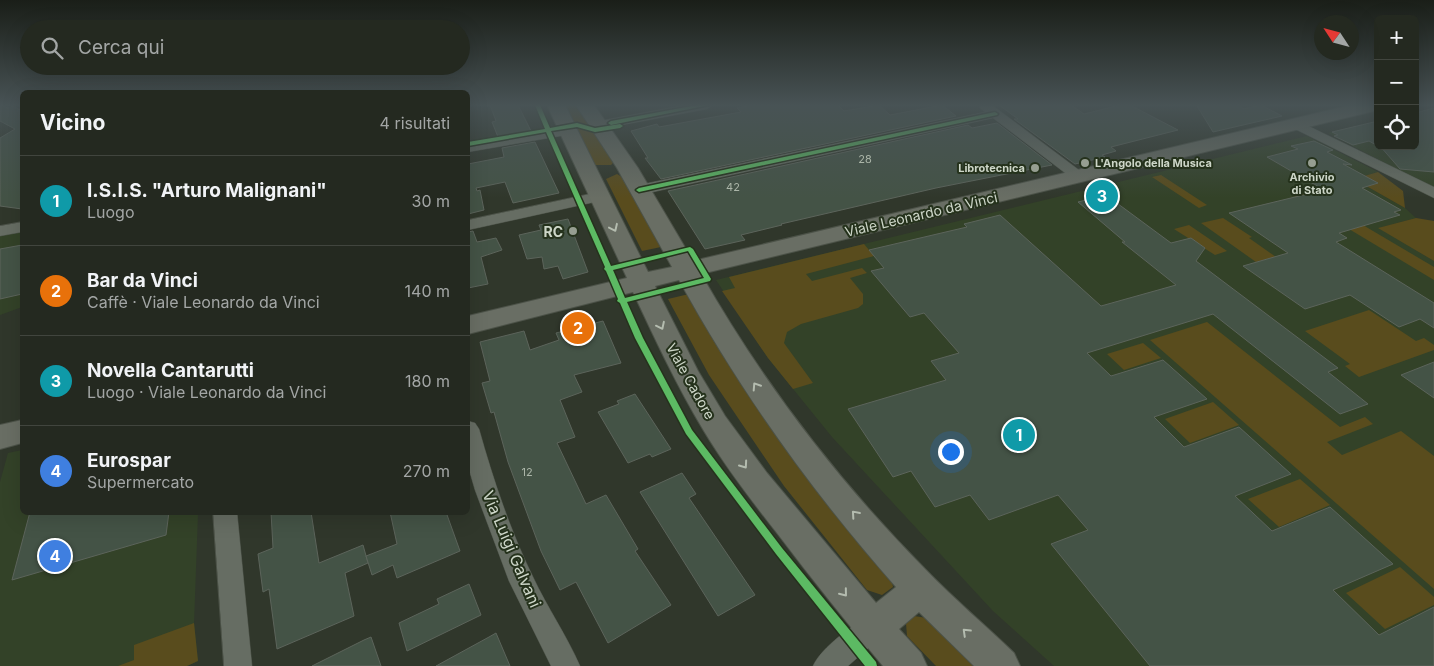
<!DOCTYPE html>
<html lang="it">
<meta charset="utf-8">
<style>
:root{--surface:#242920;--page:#30352d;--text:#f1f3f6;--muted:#a3a6a5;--line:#41453e;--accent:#d93025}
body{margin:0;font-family:Inter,sans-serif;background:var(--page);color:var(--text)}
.controls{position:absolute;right:15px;top:15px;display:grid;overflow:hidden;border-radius:8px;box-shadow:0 5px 20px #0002}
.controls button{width:45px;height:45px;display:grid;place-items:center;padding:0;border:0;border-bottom:1px solid var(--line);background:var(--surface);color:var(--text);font:25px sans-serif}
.compass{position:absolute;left:1314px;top:15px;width:45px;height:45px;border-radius:50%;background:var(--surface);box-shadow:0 5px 20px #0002;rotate:306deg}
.you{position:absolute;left:950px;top:451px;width:18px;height:18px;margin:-12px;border:4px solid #fff;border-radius:50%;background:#1a73e8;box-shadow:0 0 0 8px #1a73e833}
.badge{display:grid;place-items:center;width:32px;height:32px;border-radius:50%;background:var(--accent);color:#fff;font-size:16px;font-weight:700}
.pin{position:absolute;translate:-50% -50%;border:2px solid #fff;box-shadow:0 1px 5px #0006}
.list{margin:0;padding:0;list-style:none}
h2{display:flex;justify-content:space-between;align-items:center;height:65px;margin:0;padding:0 20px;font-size:21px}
h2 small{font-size:16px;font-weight:400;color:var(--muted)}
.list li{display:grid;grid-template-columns:32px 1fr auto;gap:15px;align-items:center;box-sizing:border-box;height:90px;padding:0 20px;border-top:1px solid var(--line)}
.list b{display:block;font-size:19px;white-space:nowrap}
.list p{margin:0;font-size:16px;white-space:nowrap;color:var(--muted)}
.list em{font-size:16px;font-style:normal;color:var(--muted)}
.icon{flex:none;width:28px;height:28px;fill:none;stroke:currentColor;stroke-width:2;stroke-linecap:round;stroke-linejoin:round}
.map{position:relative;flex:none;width:1434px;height:666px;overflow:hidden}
.search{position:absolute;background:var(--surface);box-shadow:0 5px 20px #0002;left:20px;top:20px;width:450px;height:55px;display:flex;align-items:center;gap:12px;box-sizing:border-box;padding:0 18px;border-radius:28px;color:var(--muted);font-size:19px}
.panel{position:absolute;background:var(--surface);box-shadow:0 5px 20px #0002;left:20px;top:90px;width:450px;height:425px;border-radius:8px}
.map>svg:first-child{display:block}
.built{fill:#334228}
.green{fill:#594c1d}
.building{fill:#445346;stroke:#5c645b}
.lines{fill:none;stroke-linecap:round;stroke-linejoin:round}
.minor-casing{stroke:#4c5248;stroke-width:1}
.secondary-casing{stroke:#4c5248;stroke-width:2}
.minor{fill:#666d63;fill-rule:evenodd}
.secondary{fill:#696e64;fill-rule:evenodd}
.cycleway-casing{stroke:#25321c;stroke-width:3}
.cycleway{fill:#5cba63;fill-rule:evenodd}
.oneway{stroke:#b4bcaf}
.poi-dot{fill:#969e91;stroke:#25321c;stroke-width:2}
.labels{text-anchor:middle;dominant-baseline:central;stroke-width:4;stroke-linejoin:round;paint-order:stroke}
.number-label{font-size:11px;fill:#abb5a8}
.far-poi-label{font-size:11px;font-weight:bold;fill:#cdd6c8;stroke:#25321c;text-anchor:start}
.street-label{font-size:14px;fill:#cdd6c8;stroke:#25321c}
.poi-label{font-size:14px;font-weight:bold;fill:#cdd6c8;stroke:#25321c;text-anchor:end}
.near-street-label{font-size:16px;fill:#cdd6c8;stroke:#25321c}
</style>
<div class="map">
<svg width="1434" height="666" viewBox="0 0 1434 666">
<rect width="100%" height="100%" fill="#30372b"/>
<g class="built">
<polygon points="1434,112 1434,189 1328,133 1378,121 1378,146 1415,146"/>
<polygon points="1307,136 1378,172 1354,179 1405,208 1416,218 1379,228 1434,261 1434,666 1054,666 993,611 832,437 768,358 716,280"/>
<polygon points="22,232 22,307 0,315 0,236"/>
<polygon points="22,450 22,512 198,513 194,623 198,661 187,666 0,666 0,482 8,453"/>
</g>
<g class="green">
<polygon points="566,105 578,105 614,162 611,165 595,165"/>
<polygon points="1378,172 1403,191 1405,208 1354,179"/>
<polygon points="617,174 622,177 661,247 642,251 606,179"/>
<polygon points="1161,175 1207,205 1199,208 1152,177"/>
<polygon points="1307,192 1434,267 1434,280 1294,196"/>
<polygon points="1223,218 1252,237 1249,238 1276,257 1256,262 1201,223"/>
<polygon points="1416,218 1434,221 1434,261 1378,228"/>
<polygon points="1189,225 1227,251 1215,255 1174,229"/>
<polygon points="864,244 874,256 806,274 812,281 862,268 867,273 850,278 863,294 863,304 858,308 801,324 787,332 784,343 813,383 793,389 768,358 722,291 735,288 729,277"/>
<polygon points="689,294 730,367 810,475 891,576 893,587 882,595 867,590 784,486 709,375 668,299"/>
<polygon points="1369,310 1416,341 1424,338 1434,345 1434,350 1359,377 1345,366 1350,364 1305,331"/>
<polygon points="1207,322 1340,427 1365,417 1373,424 1327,442 1342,455 1401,431 1434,456 1434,589 1150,340"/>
<polygon points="1143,343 1161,358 1124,370 1107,354"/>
<polygon points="1213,402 1239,425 1190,443 1165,419"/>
<polygon points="1300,479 1330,505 1279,527 1248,499"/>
<polygon points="1400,567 1434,597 1434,605 1385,629 1346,593"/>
<polygon points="914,616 927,618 976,666 936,666 907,636 906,623"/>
<polygon points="194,623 198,661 187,666 118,666 134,660 134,645"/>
</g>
<g class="building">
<polygon points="0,105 8,108 13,106 22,111 22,209 0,206 0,138 15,129 0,121"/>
<polygon points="490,105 518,105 531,131 498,137 492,122 496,121"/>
<polygon points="752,105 838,105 844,111 879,105 890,115 942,105 956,116 661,179 645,158 648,158 631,131 657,124 659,127 741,112 737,108"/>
<polygon points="999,105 1071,105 1084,114 1120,105 1130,105 1178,130 1111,147 1116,151 1102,155 1105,157 1075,164 1014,119 1018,119"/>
<polygon points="1240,105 1243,109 1261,105 1282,116 1213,132 1197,106"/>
<polygon points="1434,108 1434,172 1400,169 1380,146 1415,146 1415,113"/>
<polygon points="1378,121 1378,146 1369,141 1353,145 1334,136 1338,135 1332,132"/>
<polygon points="997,123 1052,165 936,188 781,224 782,225 741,235 745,240 705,249 668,191 968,125 972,128"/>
<polygon points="1314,141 1333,150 1327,152 1352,165 1343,164 1378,183 1362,188 1401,210 1394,212 1400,215 1339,233 1347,238 1336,242 1434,303 1434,328 1420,319 1399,327 1350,295 1305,309 1243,266 1288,253 1229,213 1324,190 1267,157 1298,149 1291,146"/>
<polygon points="535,142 559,193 513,203 505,182 476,188 477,191 480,190 484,210 468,214 468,164 504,157 502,148"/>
<polygon points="1106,195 1171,243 1191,238 1205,248 1196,261 1338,368 1328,372 1368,404 1340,414 1213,314 1087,353 1111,376 1163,360 1207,399 1154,417 1184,447 1239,427 1291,474 1235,496 1272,531 1330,507 1393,564 1333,590 1379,635 1434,607 1434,666 1150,666 1051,544 1088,530 1058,495 989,520 970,495 935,507 911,471 893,477 848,409 946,380 931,361 959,353 924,313 910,317 871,271 884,268 869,250 967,227 964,224 1000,215 1101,306 1176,285 1122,242 1125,242 1078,202"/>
<polygon points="568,219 588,272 563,279 558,266 544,269 542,257 527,259 519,235 541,230 539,225"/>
<polygon points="473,231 477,242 496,238 502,250 481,257 488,284 468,288 468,232"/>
<polygon points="22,245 22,294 0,299 0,249"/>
<polygon points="603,321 621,363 574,375 582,392 560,400 575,437 557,443 586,504 606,495 638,549 635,551 671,605 608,643 576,582 560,590 541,551 508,462 494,412 491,413 482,383 490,381 480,342 524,331 530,350 559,340 556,333"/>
<polygon points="1434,362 1434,398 1401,375"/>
<polygon points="635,394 671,449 652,457 650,454 628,463 598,412 619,404 617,401"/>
<polygon points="682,473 696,494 689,498 755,595 718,616 640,492"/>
<polygon points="30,512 169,512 166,535 12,580"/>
<polygon points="271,512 311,512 319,563 363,545 368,563 345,573 354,616 277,649 269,589 263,592 258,554 273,548"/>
<polygon points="390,512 446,512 460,551 397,578 393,565 372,575 366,556 397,544"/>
<polygon points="469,584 481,615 407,651 399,623 439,604 437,599"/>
<polygon points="496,633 510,666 436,666 489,637"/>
<polygon points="371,637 381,666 312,666 364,640"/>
</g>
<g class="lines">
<defs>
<g id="minor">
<polygon points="685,105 713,105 707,109 600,129 593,125 600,121"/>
<polygon points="981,105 992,105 1083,173 1085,176 1083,179 1073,179 993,118 639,195 631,190 639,185 985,112 979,107"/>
<polygon points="1296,120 1434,187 1434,198 1291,127 1289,124 1291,121"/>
<polygon points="567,127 572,128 574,131 572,134 468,152 468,144"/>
<polygon points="599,192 604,194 607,197 604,200 468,230 468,220"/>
<polygon points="22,222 22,232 0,236 0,226"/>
<path d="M468 421 475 423 479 429C493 479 510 530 533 577 547 607 567 636 580 666H551L509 581 475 490 468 466Z"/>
<polygon points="213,512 237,512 252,666 224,666"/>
<path d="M872 615 881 619 885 628 881 637 848 666H813C820 649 855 622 872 615Z"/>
</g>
<g id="secondary">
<path d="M547 105H565L648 272 672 267 617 168 576 105H594L638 168 693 261 1351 105H1378V110L701 274C763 383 838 481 926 570 954 599 985 625 1014 653L1020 666H974L919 612 899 629 921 653 927 666H883C847 623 811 578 777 533 751 500 725 466 704 431 677 386 655 339 633 292L468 334V316L627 278ZM679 280C740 391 812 492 896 587L876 603 767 473 725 416 698 371 655 286Z"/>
<polygon points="22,420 22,443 0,449 0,425"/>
</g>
</defs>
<use href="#minor" class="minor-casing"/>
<use href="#secondary" class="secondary-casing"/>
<use href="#minor" class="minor"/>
<use href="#secondary" class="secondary"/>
<defs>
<g id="cycleway">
<path d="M535 105H540L550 128 577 123 595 128 620 124 623 126 620 128 595 132 577 127 551 131 611 266 690 247 693 249 711 279 710 281 627 302 643 338 692 430 782 548 876 662 877 666H865L776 554 686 434 635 338 620 303 617 301 618 299 606 271 604 269 605 267 546 132 468 146V142L545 129ZM688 251 704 278 625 298 613 270Z"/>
<polygon points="697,105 709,105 611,125 608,123 611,121"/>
<polygon points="995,112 998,114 997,115 639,192 636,190 639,188"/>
</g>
</defs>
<use href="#cycleway" class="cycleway-casing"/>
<use href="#cycleway" class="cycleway"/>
</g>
<defs><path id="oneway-chevron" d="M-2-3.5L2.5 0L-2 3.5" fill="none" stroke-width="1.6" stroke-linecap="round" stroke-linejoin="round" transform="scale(1.25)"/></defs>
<g class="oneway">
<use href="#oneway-chevron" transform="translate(614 228) rotate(65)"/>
<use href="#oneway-chevron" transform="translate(661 326) rotate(64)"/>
<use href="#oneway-chevron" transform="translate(756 386) rotate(-123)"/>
<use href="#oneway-chevron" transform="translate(744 465) rotate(55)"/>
<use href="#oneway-chevron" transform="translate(855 514) rotate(-131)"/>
<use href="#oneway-chevron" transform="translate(844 593) rotate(51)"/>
<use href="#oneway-chevron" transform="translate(966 632) rotate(-136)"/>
</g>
<linearGradient id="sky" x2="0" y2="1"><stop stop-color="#1a1e18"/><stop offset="0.53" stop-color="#485355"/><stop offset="1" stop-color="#485355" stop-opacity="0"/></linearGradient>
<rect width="1434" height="198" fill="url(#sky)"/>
<g class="poi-dot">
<circle cx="1085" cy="163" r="5"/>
<circle cx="1312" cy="163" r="5"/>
<circle cx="1035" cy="168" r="5"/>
<circle cx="573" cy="231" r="5"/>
</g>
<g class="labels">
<g class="number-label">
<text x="865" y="159">28</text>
<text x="733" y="187">42</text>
<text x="527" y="472">12</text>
</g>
<g class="far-poi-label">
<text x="1095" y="163">L'Angolo della Musica</text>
<text x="1025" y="168" text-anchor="end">Librotecnica</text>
<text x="1312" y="177" text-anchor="middle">Archivio<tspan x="1312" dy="13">di Stato</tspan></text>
</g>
<g class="street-label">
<text transform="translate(921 214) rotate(-13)">Viale Leonardo da Vinci</text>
<text transform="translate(691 381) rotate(61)">Viale Cadore</text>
</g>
<g class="poi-label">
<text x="563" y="231">RC</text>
</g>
<g class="near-street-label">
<text transform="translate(512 549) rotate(67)">Via Luigi Galvani</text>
</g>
</g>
</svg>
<div class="controls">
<button>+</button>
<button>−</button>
<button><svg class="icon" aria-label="locate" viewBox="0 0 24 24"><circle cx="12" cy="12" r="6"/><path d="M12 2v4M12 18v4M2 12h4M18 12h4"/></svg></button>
</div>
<svg class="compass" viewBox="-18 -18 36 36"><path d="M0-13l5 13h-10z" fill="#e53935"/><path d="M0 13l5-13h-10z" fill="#a3a6a5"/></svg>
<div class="you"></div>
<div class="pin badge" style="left:1019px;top:435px;background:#0f9aa8">1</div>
<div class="pin badge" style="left:578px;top:328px;background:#e8710a">2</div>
<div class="pin badge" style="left:1102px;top:196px;background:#0f9aa8">3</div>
<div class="pin badge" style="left:55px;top:556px;background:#3f7fe0">4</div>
<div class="search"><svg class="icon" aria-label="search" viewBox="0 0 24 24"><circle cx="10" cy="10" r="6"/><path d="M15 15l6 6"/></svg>Cerca qui</div>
<section class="panel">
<h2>Vicino<small>4 risultati</small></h2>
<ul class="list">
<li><span class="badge" style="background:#0f9aa8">1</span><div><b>I.S.I.S. &quot;Arturo Malignani&quot;</b><p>Luogo</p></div><em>30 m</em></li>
<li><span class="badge" style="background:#e8710a">2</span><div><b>Bar da Vinci</b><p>Caffè · Viale Leonardo da Vinci</p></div><em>140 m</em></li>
<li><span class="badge" style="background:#0f9aa8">3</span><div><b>Novella Cantarutti</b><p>Luogo · Viale Leonardo da Vinci</p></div><em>180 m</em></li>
<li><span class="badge" style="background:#3f7fe0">4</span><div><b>Eurospar</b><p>Supermercato</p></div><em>270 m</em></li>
</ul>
</section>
</div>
